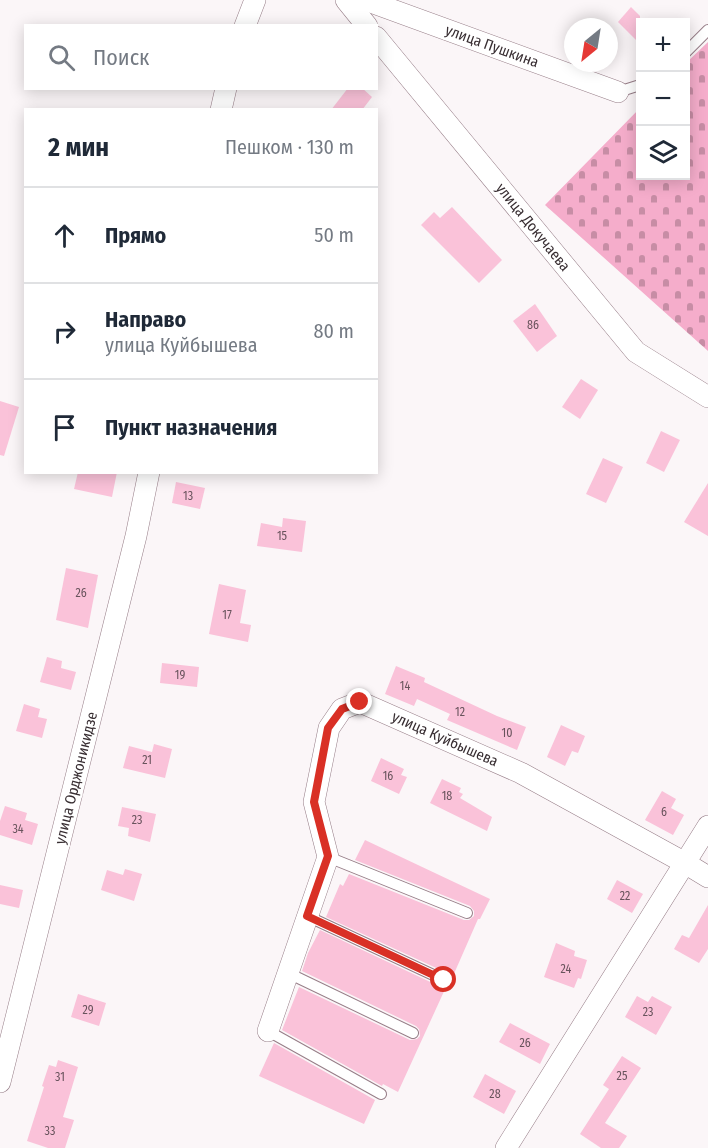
<!DOCTYPE html>
<html lang="ru">
<meta charset="utf-8">
<style>
:root{--surface:#fff;--page:#f2f2f3;--text:#1f2937;--muted:#747a83;--line:#e0e1e3}
body{margin:0;font-family:"Fira Sans Condensed",sans-serif;background:var(--page);color:var(--text)}
.controls{position:absolute;right:18px;top:18px;display:grid;overflow:hidden;border-radius:0px;box-shadow:0 3px 15px #0003}
.controls button{width:54px;height:54px;display:grid;place-items:center;padding:0;border:0;border-bottom:2px solid var(--line);background:var(--surface);color:var(--text);font:30px sans-serif}
.compass{position:absolute;left:564px;top:18px;width:54px;height:54px;border-radius:50%;background:var(--surface);box-shadow:0 3px 15px #0003;rotate:210deg}
.stop{position:absolute;width:18px;height:18px;margin:-14px;border:4px solid #d93025;border-radius:50%;background:#fff}
.stop.end{background:#d93025;border-color:#fff;box-shadow:0 2px 6px #0008}
.list{margin:0;padding:0;list-style:none}
h2{display:flex;justify-content:space-between;align-items:center;height:78px;margin:0;padding:0 24px;font-size:26px}
h2 small{font-size:20px;font-weight:400;color:var(--muted)}
.list li{display:grid;grid-template-columns:39px 1fr auto;gap:18px;align-items:center;box-sizing:border-box;height:96px;padding:0 24px;border-top:2px solid var(--line)}
.list b{display:block;font-size:22px;white-space:nowrap}
.list p{margin:0;font-size:20px;white-space:nowrap;color:var(--muted)}
.list em{font-size:20px;font-style:normal;color:var(--muted)}
.icon{flex:none;width:33px;height:33px;fill:none;stroke:currentColor;stroke-width:2;stroke-linecap:round;stroke-linejoin:round}
.map{position:relative;flex:none;width:708px;height:1148px;overflow:hidden}
.search{position:absolute;background:var(--surface);box-shadow:0 3px 15px #0003;left:24px;top:24px;width:354px;height:66px;display:flex;align-items:center;gap:15px;box-sizing:border-box;padding:0 21px;border-radius:0px;color:var(--muted);font-size:22px}
.panel{position:absolute;background:var(--surface);box-shadow:0 3px 15px #0003;left:24px;top:108px;width:354px;height:366px;border-radius:0px}
.map>svg:first-child{display:block}
.cemetery{fill:url(#cemetery-stones)}
.building{fill:#fac2d9}
.lines{fill:none;stroke-linecap:round;stroke-linejoin:round}
.service-casing{stroke:#977e88;stroke-width:12}
.minor-casing{stroke:#977e88;stroke-width:22}
.service{stroke:#fff;stroke-width:10}
.minor{stroke:#fff;stroke-width:21}
.route{stroke:#d93025;stroke-width:8}
.labels{text-anchor:middle;dominant-baseline:central;stroke-width:4.5;stroke-linejoin:round;paint-order:stroke}
.number-label{font-size:12px;fill:#68535c}
.street-label{font-size:15px;fill:#382e32;stroke:#fff}
</style>
<div class="map">
<svg width="708" height="1148" viewBox="0 0 708 1148">
<defs>
<pattern id="cemetery-stones" width="16" height="16" patternUnits="userSpaceOnUse" patternTransform="scale(1.5)"><rect width="16" height="16" fill="#f5adcb"/><path d="M2 7V4a2 2 0 0 1 4 0v3zM10 15v-3a2 2 0 0 1 4 0v3z" fill="#c78da5"/></pattern>
</defs>
<rect width="100%" height="100%" fill="#fbf6f8"/>
<polygon class="cemetery" points="708,42 708,351 545,205 640,108 640,176 686,176 686,63"/>
<g class="building">
<polygon points="631,7 640,16 640,44 618,22"/>
<polygon points="348,88 362,88 372,97 362,110 331,110"/>
<polygon points="452,207 502,260 479,283 421,225 434,212 440,218"/>
<polygon points="535,304 557,336 537,352 513,321"/>
<polygon points="581,379 598,390 580,419 562,407"/>
<polygon points="0,401 19,407 4,456 0,455"/>
<polygon points="661,431 680,440 664,472 646,463"/>
<polygon points="603,458 623,467 606,503 586,494"/>
<polygon points="78,472 117,472 112,497 74,489"/>
<polygon points="176,482 205,488 200,509 172,503"/>
<polygon points="708,483 708,536 684,522"/>
<polygon points="283,518 306,521 302,552 257,546 261,523 282,527"/>
<polygon points="66,568 98,575 88,628 56,620"/>
<polygon points="219,584 246,590 240,623 251,625 248,642 209,634"/>
<polygon points="47,657 62,661 61,668 76,672 71,690 40,682"/>
<polygon points="162,663 199,667 197,687 160,683"/>
<polygon points="396,666 425,678 424,682 497,716 526,727 517,750 447,720 450,714 417,699 414,706 385,694"/>
<polygon points="24,704 40,709 38,717 47,719 42,738 16,731"/>
<polygon points="561,725 585,736 578,753 572,751 565,766 547,757"/>
<polygon points="154,744 172,749 165,778 123,768 129,746 152,752"/>
<polygon points="381,758 404,769 401,775 407,777 399,794 371,781"/>
<polygon points="442,779 461,788 459,792 463,794 460,798 492,817 487,831 430,803"/>
<polygon points="662,791 676,799 671,808 684,815 673,835 645,820"/>
<polygon points="5,806 27,813 25,820 38,824 32,845 0,835 0,821"/>
<polygon points="122,807 156,814 150,842 128,836 129,828 118,826"/>
<polygon points="365,840 490,899 480,919 478,919 453,976 451,977 447,973 326,917 340,884 343,886 349,874 464,920 469,920 474,916 474,911 470,906 355,860"/>
<polygon points="125,869 142,874 134,901 101,890 107,870 123,875"/>
<polygon points="617,880 643,894 632,913 607,899"/>
<polygon points="0,885 23,890 19,908 0,904"/>
<polygon points="708,905 708,949 699,963 674,949 682,935 689,938"/>
<polygon points="320,930 441,987 446,987 398,1092 383,1084 382,1086 282,1030 299,987 410,1040 417,1039 420,1036 419,1029 416,1026 302,971 308,953"/>
<polygon points="556,943 575,951 574,956 587,960 581,979 578,978 574,988 544,977"/>
<polygon points="78,994 106,1003 99,1026 71,1017"/>
<polygon points="637,996 648,1002 652,996 672,1007 656,1035 625,1017"/>
<polygon points="510,1023 550,1044 540,1064 499,1042"/>
<polygon points="274,1043 375,1100 364,1124 259,1076"/>
<polygon points="622,1056 641,1068 605,1123 627,1136 619,1148 601,1148 580,1134 609,1089 603,1085"/>
<polygon points="58,1060 78,1067 63,1117 74,1120 65,1148 48,1148 27,1141 44,1087 42,1086 49,1065 56,1067"/>
<polygon points="485,1074 516,1091 504,1114 473,1097"/>
</g>
<g class="lines">
<defs>
<g id="service">
<polyline points="686,52 708,30"/>
<polyline points="618,92 640,85"/>
<polyline points="328,857 467,913"/>
<polyline points="307,916 444,980"/>
<polyline points="288,973 413,1033"/>
<polyline points="268,1031 381,1094"/>
</g>
<g id="minor">
<polyline points="346,0 367,26"/>
<polyline points="365,0 618,92"/>
<polyline points="245,26 255,0"/>
<polyline points="376,37 636,352 708,397"/>
<polyline points="221,110 226,88"/>
<polyline points="268,1031 328,857 314,802 329,728 342,709 360,702 521,773 685,863 708,877"/>
<polyline points="0,1082 136,536 149,472"/>
<polyline points="506,1148 708,826"/>
</g>
</defs>
<use href="#service" class="service-casing"/>
<use href="#minor" class="minor-casing"/>
<use href="#service" class="service"/>
<use href="#minor" class="minor"/>
</g>
<g class="lines">
<polyline class="route" points="360,702 342,709 328,728 314,802 328,856 307,916 444,980"/>
</g>
<g class="labels">
<g class="number-label">
<text x="533" y="325">86</text>
<text x="188" y="496">13</text>
<text x="282" y="536">15</text>
<text x="81" y="593">26</text>
<text x="227" y="615">17</text>
<text x="180" y="675">19</text>
<text x="405" y="686">14</text>
<text x="460" y="712">12</text>
<text x="507" y="733">10</text>
<text x="147" y="760">21</text>
<text x="388" y="776">16</text>
<text x="447" y="796">18</text>
<text x="664" y="812">6</text>
<text x="137" y="820">23</text>
<text x="18" y="829">34</text>
<text x="625" y="896">22</text>
<text x="566" y="969">24</text>
<text x="88" y="1010">29</text>
<text x="648" y="1012">23</text>
<text x="525" y="1043">26</text>
<text x="622" y="1076">25</text>
<text x="60" y="1077">31</text>
<text x="495" y="1094">28</text>
<text x="50" y="1131">33</text>
</g>
<g class="street-label">
<text transform="translate(492 46) rotate(20)">улица Пушкина</text>
<text transform="translate(533 227) rotate(51)">улица Докучаева</text>
<text transform="translate(445 739) rotate(24)">улица Куйбышева</text>
<text transform="translate(76 778) rotate(-76)">улица Орджоникидзе</text>
</g>
</g>
</svg>
<div class="controls">
<button>+</button>
<button>−</button>
<button><svg class="icon" aria-label="layers" viewBox="0 0 24 24"><path d="M12 4l9 5-9 5-9-5zM3 14l9 5 9-5"/></svg></button>
</div>
<svg class="compass" viewBox="-18 -18 36 36"><path d="M0-13l5 13h-10z" fill="#e53935"/><path d="M0 13l5-13h-10z" fill="#747a83"/></svg>
<div class="stop" style="left:444px;top:980px"></div>
<div class="stop end" style="left:360px;top:702px"></div>
<div class="search"><svg class="icon" aria-label="search" viewBox="0 0 24 24"><circle cx="10" cy="10" r="6"/><path d="M15 15l6 6"/></svg>Поиск</div>
<section class="panel">
<h2>2 мин<small>Пешком · 130 m</small></h2>
<ul class="list">
<li><svg class="icon" aria-label="ahead" viewBox="0 0 24 24"><path d="M12 20V5M6 11l6-6 6 6"/></svg><div><b>Прямо</b></div><em>50 m</em></li>
<li><svg class="icon" aria-label="right" viewBox="0 0 24 24"><path d="M7 20v-9h11M14 6l5 5-5 5"/></svg><div><b>Направо</b><p>улица Куйбышева</p></div><em>80 m</em></li>
<li><svg class="icon" aria-label="arrive" viewBox="0 0 24 24"><path d="M6 21V4h12l-3 4 3 4H6"/></svg><div><b>Пункт назначения</b></div></li>
</ul>
</section>
</div>
